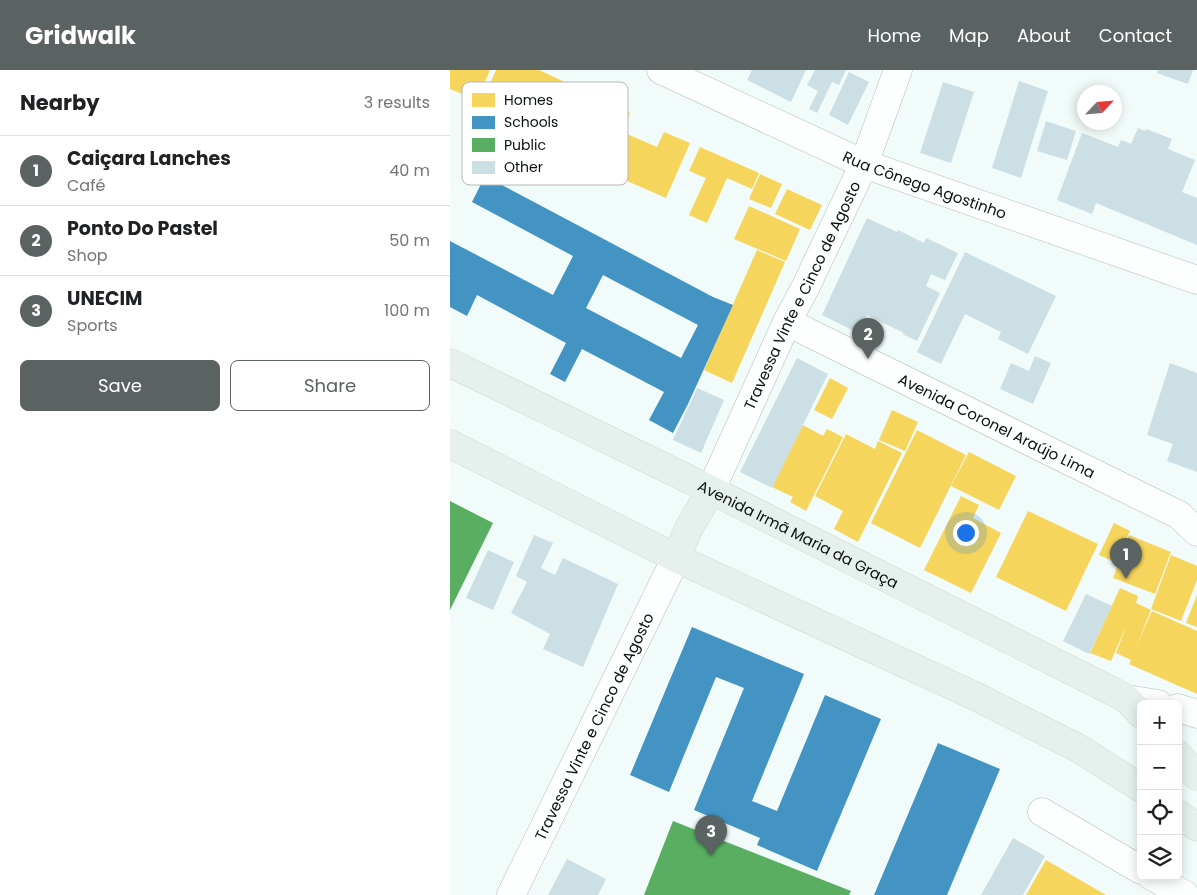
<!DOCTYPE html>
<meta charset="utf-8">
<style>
:root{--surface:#fff;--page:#f6f6f6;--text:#202124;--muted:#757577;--line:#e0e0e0;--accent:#5a6262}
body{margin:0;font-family:Poppins,sans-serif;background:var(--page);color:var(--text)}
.controls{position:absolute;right:15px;bottom:15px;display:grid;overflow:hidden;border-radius:8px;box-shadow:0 2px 12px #0003}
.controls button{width:45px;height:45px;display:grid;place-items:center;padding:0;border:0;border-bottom:1px solid var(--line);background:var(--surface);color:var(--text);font:25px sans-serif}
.compass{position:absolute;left:627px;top:15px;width:45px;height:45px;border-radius:50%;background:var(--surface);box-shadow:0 2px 12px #0003;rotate:64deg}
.you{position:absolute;left:515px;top:462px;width:18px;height:18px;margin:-12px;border:4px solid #fff;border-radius:50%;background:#1a73e8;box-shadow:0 0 0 8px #1a73e833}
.badge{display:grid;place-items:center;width:32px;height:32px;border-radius:50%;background:var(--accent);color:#fff;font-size:16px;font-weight:700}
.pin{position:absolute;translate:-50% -41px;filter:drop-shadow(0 1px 2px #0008)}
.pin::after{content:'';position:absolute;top:26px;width:18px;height:15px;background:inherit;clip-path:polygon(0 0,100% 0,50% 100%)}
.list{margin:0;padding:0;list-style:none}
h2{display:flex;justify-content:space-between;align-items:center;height:65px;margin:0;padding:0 20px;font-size:21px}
h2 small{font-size:16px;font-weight:400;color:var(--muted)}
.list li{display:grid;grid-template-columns:32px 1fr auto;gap:15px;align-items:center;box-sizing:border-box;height:70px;padding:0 20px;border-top:1px solid var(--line)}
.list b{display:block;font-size:19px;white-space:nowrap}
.list p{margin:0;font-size:16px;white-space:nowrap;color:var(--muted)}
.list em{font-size:16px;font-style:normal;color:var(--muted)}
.actions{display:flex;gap:10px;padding:15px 20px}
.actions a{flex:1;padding:11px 0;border:1px solid var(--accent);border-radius:8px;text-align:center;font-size:18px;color:var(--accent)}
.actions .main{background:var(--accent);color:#fff}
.icon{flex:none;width:28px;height:28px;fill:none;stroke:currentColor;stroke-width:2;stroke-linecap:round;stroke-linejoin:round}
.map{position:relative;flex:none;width:747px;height:825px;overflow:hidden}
header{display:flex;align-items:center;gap:30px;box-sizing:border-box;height:70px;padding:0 25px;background:var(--accent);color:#fff}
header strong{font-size:24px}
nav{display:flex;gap:28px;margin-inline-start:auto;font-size:18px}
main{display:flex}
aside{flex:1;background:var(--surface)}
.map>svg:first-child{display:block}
.homes{fill:#f6d55c}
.schools{fill:#4393c3;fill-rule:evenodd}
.public{fill:#5aae61}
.building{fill:#ccdfe4}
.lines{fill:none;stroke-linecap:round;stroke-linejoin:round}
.minor-casing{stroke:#b4bdbc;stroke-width:29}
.major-casing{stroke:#d3d7d7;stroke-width:29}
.minor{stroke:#fdfefe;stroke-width:28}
.major{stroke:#e6f1ed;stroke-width:28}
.labels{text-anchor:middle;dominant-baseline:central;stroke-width:5;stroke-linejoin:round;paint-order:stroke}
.street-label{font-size:15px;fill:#091010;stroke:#fff}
.key{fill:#fff;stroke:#b5b7b7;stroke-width:1}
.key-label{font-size:14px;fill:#091010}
</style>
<header>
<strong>Gridwalk</strong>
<nav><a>Home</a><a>Map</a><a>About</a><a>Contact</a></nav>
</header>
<main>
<aside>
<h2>Nearby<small>3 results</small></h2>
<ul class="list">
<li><span class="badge">1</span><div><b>Caiçara Lanches</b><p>Café</p></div><em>40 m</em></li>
<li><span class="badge">2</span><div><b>Ponto Do Pastel</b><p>Shop</p></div><em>50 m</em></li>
<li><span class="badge">3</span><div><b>UNECIM</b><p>Sports</p></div><em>100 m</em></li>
</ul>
<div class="actions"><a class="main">Save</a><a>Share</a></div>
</aside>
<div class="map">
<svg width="747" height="825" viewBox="0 0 747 825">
<rect width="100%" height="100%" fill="#f1fbfa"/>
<g class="homes">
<polygon points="0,0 40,0 27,30 0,19"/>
<polygon points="46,0 89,0 115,12 96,53 35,26"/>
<polygon points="117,14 180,43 162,83 99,55"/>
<polygon points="214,62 240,73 216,128 159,103 177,64 207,77"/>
<polygon points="250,77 309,103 302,119 277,108 257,153 239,145 256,108 239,101"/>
<polygon points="310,104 332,114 321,138 299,129"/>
<polygon points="337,119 372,135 360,160 325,144"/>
<polygon points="299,136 350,159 336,191 284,169"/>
<polygon points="307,180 335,192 282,313 254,300"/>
<polygon points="380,308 398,318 382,349 364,340"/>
<polygon points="442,340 468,352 455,381 429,370"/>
<polygon points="353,355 373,366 377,359 393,367 356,441 340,432 343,427 322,417"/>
<polygon points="467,360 516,385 470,478 421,453"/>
<polygon points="396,364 425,379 428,371 452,383 408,472 384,459 393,441 365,426"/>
<polygon points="519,382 566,406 549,440 501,416"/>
<polygon points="511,426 529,435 523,448 551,463 521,523 474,500"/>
<polygon points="578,441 648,474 616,541 546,507"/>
<polygon points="664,453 680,461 665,492 649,485"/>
<polygon points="679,465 721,482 705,524 663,508"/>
<polygon points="721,485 747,496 747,510 731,551 701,539"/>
<polygon points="670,518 688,526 686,533 701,540 686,577 702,541 747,561 747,624 679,594 681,590 666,583 677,554 661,591 640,583"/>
<polygon points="747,525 747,557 736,553"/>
<polygon points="596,790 625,807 656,825 576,825"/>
</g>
<g class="schools">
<path d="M35 106 263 227 283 235 238 334 223 363 199 350 214 322 132 279 115 312 100 304 116 273 27 225 17 246 0 237V171L103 225 123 186 22 132ZM153 205 248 255 231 288 136 238Z"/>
<polygon points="242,557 354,604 302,731 327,741 375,625 431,649 367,801 307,775 310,768 244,740 294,618 266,607 219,722 180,705"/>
<polygon points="488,673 550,699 497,825 424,825"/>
</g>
<g class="public">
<polygon points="0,431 43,453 0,540"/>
<polygon points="223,751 401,821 399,825 194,825"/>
</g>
<g class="building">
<polygon points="302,0 356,0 341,32 297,10"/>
<polygon points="365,0 396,0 389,15 382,12 367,43 359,39 368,21 357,15"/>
<polygon points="708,0 743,0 738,14 707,3"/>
<polygon points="399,2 419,12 398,55 379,45"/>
<polygon points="569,11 598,21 571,108 542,98"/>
<polygon points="493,12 524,22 501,93 470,83"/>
<polygon points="596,51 626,61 617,90 587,81"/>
<polygon points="688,58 695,61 696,59 722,69 718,79 745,90 732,122 747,128 747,175 646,133 642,144 607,130 632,63 668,77 671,70 681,74"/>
<polygon points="417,148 447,162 448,160 474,173 476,168 508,183 495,210 481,204 476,216 490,223 467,271 452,264 454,263 417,245 408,263 372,245"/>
<polygon points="515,182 606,226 578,284 548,269 551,262 515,244 491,294 467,282"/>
<polygon points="585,286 601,293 583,334 550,319 561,293 579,301"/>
<polygon points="347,288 378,304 322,418 290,402"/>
<polygon points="720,293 747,303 747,402 717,391 723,374 697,365"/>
<polygon points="247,318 274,330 251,383 223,370"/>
<polygon points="84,465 103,473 91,498 105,505 113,488 168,514 133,597 93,579 100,564 61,543 77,512 66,506"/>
<polygon points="38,480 64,492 43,540 16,528"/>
<polygon points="636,524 662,536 639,584 613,571"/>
<polygon points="563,768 595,786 573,825 531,825"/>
<polygon points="117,789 156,809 148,825 98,825"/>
</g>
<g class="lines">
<defs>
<g id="minor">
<path id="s1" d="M211 0 414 94 747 210"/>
<path id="s2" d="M337 252 729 445 747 462"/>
<path id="s3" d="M261 420 337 252 356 216 414 94 448 0"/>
<polyline points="677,629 708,634"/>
<polyline points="728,638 747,644"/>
<polyline points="592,742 691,800"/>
<polyline points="702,806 735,825"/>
<path id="s4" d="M61 825 226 488"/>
</g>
<g id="major">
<path id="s5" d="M0 293 261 420 656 618 677 629 691 644"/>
<polyline points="0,374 226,488 525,626 628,678 691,718"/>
<polyline points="226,488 239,458 261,420"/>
<polyline points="728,685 747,706"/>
<polyline points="728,744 747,757"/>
</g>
</defs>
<use href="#minor" class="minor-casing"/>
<use href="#major" class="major-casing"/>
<use href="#minor" class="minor"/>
<use href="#major" class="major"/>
</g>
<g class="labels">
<g class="street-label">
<text stroke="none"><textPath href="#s1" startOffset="288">Rua Cônego Agostinho</textPath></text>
<text stroke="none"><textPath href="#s3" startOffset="215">Travessa Vinte e Cinco de Agosto</textPath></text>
<text stroke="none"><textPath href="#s2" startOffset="234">Avenida Coronel Araújo Lima</textPath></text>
<text stroke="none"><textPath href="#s5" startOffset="388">Avenida Irmã Maria da Graça</textPath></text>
<text stroke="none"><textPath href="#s4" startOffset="188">Travessa Vinte e Cinco de Agosto</textPath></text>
</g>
</g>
<rect x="12" y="12" width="166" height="103" rx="8" class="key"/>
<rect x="22" y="23" width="23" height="14" fill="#f6d55c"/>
<rect x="22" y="46" width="23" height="13" fill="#4393c3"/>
<rect x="22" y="68" width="23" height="14" fill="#5aae61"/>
<rect x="22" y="91" width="23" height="13" fill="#ccdfe4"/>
<g class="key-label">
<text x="54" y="35">Homes</text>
<text x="54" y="57">Schools</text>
<text x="54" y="80">Public</text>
<text x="54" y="102">Other</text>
</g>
</svg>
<div class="controls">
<button>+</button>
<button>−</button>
<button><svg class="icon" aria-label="locate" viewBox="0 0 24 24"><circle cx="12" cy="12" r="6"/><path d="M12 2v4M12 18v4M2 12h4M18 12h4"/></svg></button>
<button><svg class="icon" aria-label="layers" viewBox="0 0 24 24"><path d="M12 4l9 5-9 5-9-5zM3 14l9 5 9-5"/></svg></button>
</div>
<svg class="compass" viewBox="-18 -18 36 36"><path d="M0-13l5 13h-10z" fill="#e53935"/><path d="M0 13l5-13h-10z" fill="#757577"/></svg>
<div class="you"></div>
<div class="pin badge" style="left:676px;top:509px">1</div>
<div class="pin badge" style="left:418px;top:289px">2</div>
<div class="pin badge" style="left:261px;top:786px">3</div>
</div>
</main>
